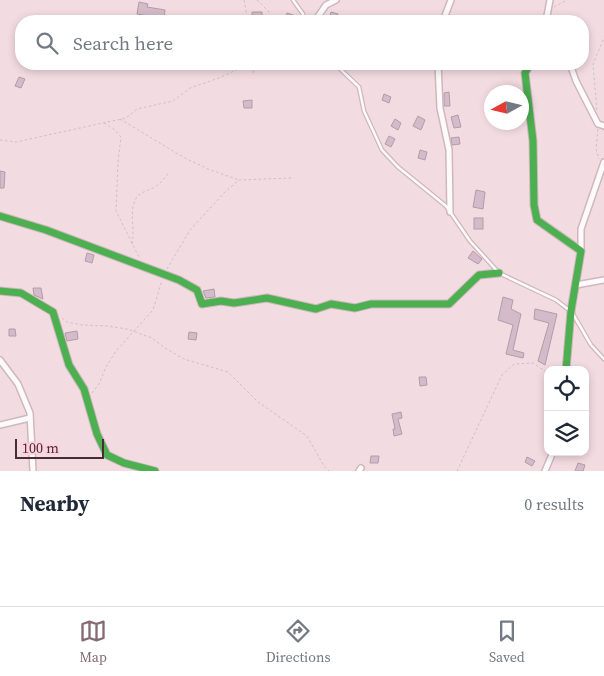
<!DOCTYPE html>
<style>
:root{--surface:#fff;--page:#f2f2f3;--text:#1f2937;--muted:#747a83;--line:#e0e1e3;--accent:#846a72}
body{margin:0;font-family:"Source Serif 4",serif;background:var(--page);color:var(--text)}
.controls{position:absolute;right:15px;bottom:15px;display:grid;overflow:hidden;border-radius:10px;box-shadow:0 2px 8px #0003}
.controls button{width:45px;height:45px;display:grid;place-items:center;padding:0;border:0;border-bottom:1px solid var(--line);background:var(--surface);color:var(--text);font:25px sans-serif}
.compass{position:absolute;left:484px;top:85px;width:45px;height:45px;border-radius:50%;background:var(--surface);box-shadow:0 2px 8px #0003;rotate:262deg}
.scale{position:absolute;left:15px;bottom:12px;width:89px;box-sizing:border-box;padding-left:5px;border:2px solid #492d36;border-top:0;font-size:14px;line-height:18px;white-space:nowrap;color:#492d36;-webkit-text-stroke:4px #fdd1de;paint-order:stroke}
.list{margin:0;padding:0;list-style:none}
h2{display:flex;justify-content:space-between;align-items:center;height:65px;margin:0;padding:0 20px;font-size:21px}
h2 small{font-size:16px;font-weight:400;color:var(--muted)}
.icon{flex:none;width:28px;height:28px;fill:none;stroke:currentColor;stroke-width:2;stroke-linecap:round;stroke-linejoin:round}
.map{position:relative;flex:none;width:604px;height:471px;overflow:hidden}
.search{position:absolute;background:var(--surface);box-shadow:0 2px 8px #0003;left:15px;right:15px;top:15px;height:55px;display:flex;align-items:center;gap:12px;box-sizing:border-box;padding:0 18px;border-radius:20px;color:var(--muted);font-size:19px}
.sheet{height:135px;background:var(--surface)}
nav{display:flex;justify-content:space-around;align-items:center;box-sizing:border-box;height:70px;border-top:1px solid var(--line);background:var(--surface);font-size:14px;color:var(--muted)}
nav a{display:grid;justify-items:center;gap:2px}
nav .on{color:var(--accent)}
.map>svg:first-child{display:block}
.building{fill:#d5bbc9;stroke:#b29ca7}
.lines{fill:none;stroke-linecap:round;stroke-linejoin:round}
.lane-casing{stroke:#cfb7be;stroke-width:5}
.street-casing{stroke:#cfb7be;stroke-width:8}
.fast-casing{stroke:#cfb7be;stroke-width:9}
.path{stroke:#cbc1c4;stroke-width:1;stroke-dasharray:2.5 2.5;stroke-linecap:butt}
.lane{stroke:#fdfafb;stroke-width:2.5}
.street{stroke:#fdfafb;stroke-width:5}
.fast{stroke:#4caf50;stroke-width:7}
</style>
<div class="map">
<svg width="604" height="471" viewBox="0 0 604 471">
<rect width="100%" height="100%" fill="#f3dbe2"/>
<g class="building">
<polygon points="139,2 148,4 147,7 165,10 164,19 137,14"/>
<polygon points="252,12 262,12 262,20 252,19"/>
<polygon points="331,12 338,14 336,21 329,21"/>
<polygon points="287,13 299,17 298,21 285,21"/>
<polygon points="19,77 25,79 21,88 15,86"/>
<polygon points="449,92 450,106 444,106 444,93"/>
<polygon points="384,94 391,97 389,103 382,100"/>
<polygon points="252,100 252,108 244,108 243,101"/>
<polygon points="458,115 461,127 454,128 451,117"/>
<polygon points="418,116 425,120 421,130 413,126"/>
<polygon points="395,119 401,123 398,130 391,126"/>
<polygon points="389,136 395,139 391,147 385,144"/>
<polygon points="459,137 460,144 452,145 451,138"/>
<polygon points="420,150 427,152 425,160 418,158"/>
<polygon points="0,171 5,172 4,188 0,188"/>
<polygon points="476,190 485,192 483,209 473,207"/>
<rect x="474" y="218" width="9" height="11"/>
<polygon points="473,251 482,259 478,264 468,258"/>
<polygon points="87,253 94,255 92,263 85,261"/>
<polygon points="33,288 41,288 43,299 34,295"/>
<polygon points="214,289 215,297 206,298 203,291"/>
<polygon points="503,297 513,300 511,309 521,314 513,350 524,353 523,358 506,354 513,325 498,320"/>
<polygon points="535,309 557,314 545,365 538,361 549,323 534,319"/>
<polygon points="9,329 15,329 16,336 9,336"/>
<polygon points="77,331 78,339 67,341 65,333"/>
<polygon points="189,332 197,333 196,340 188,339"/>
<polygon points="419,377 426,377 427,385 420,386"/>
<polygon points="401,412 402,418 398,419 402,434 394,436 393,429 395,429 392,414"/>
<polygon points="371,456 379,456 378,463 370,463"/>
<polygon points="527,457 535,461 532,466 525,462"/>
<polygon points="578,463 585,465 583,471 575,471"/>
</g>
<g class="lines">
<defs>
<g id="lane">
<polyline points="293,0 303,14 304,21"/>
<polyline points="335,64 359,87 364,111 382,150 398,167 446,206 470,241 499,273 556,300 569,310"/>
<polyline points="573,314 591,345 604,359"/>
</g>
<g id="street">
<polyline points="315,21 326,5 336,0"/>
<polyline points="443,21 451,0"/>
<polyline points="546,21 550,0"/>
<polyline points="438,64 440,108 449,150 450,212"/>
<polyline points="570,64 576,81 598,124 604,126"/>
<polyline points="581,251 581,229 604,162"/>
<polyline points="576,285 604,280"/>
<polyline points="0,360 18,384 30,413 33,471"/>
<polyline points="0,425 30,418"/>
<polyline points="359,471 361,468"/>
<polyline points="545,471 553,452"/>
</g>
<g id="fast">
<polyline points="530,64 525,73 533,141 534,205 537,220 581,251 571,311 566,370"/>
<polyline points="0,216 46,230 179,280 197,290 202,304 221,301 234,303 267,298 316,309 331,304 355,308 371,304 449,304 479,275 499,273"/>
<polyline points="0,291 21,293 53,312 69,365 84,389 97,434 107,455 124,463 155,471"/>
</g>
</defs>
<use href="#lane" class="lane-casing"/>
<use href="#street" class="street-casing"/>
<use href="#fast" class="fast-casing"/>
<g class="path">
<polyline points="244,0 248,21"/>
<polyline points="257,0 270,13"/>
<polyline points="554,7 567,0"/>
<polyline points="253,73 255,64"/>
<polyline points="597,110 593,64 604,38"/>
<polyline points="120,119 183,157 208,169 239,180"/>
<polyline points="104,123 115,130 121,137 118,162 116,211 139,257"/>
<polyline points="598,129 596,149 599,159"/>
<polyline points="0,140 16,142 126,118 137,109 173,101 190,88 219,78 249,64"/>
<path d="M132 244C135 231 130 216 134 203 137 192 146 192 155 187 161 183 165 178 169 172"/>
<polyline points="167,269 190,230 225,192 239,180 291,178"/>
<polyline points="62,318 67,322 82,325 107,326 127,329 152,338 165,348 184,359 228,372 258,402 307,436 324,466 329,471"/>
<polyline points="92,393 99,384 106,367 116,351 153,310 162,280"/>
<polyline points="457,471 502,375 514,364 533,363 548,373"/>
</g>
<use href="#lane" class="lane"/>
<use href="#street" class="street"/>
<use href="#fast" class="fast"/>
</g>
</svg>
<div class="controls">
<button><svg class="icon" aria-label="locate" viewBox="0 0 24 24"><circle cx="12" cy="12" r="6"/><path d="M12 2v4M12 18v4M2 12h4M18 12h4"/></svg></button>
<button><svg class="icon" aria-label="layers" viewBox="0 0 24 24"><path d="M12 4l9 5-9 5-9-5zM3 14l9 5 9-5"/></svg></button>
</div>
<svg class="compass" viewBox="-18 -18 36 36"><path d="M0-13l5 13h-10z" fill="#e53935"/><path d="M0 13l5-13h-10z" fill="#747a83"/></svg>
<div class="scale">100 m</div>
<div class="search"><svg class="icon" aria-label="search" viewBox="0 0 24 24"><circle cx="10" cy="10" r="6"/><path d="M15 15l6 6"/></svg>Search here</div>
</div>
<section class="sheet">
<h2>Nearby<small>0 results</small></h2>
<ul class="list">
</ul>
</section>
<nav>
<a class="on"><svg class="icon" aria-label="map" viewBox="0 0 24 24"><path d="M3 6l6-2 6 2 6-2v14l-6 2-6-2-6 2zM9 4v14M15 6v14"/></svg>Map</a>
<a><svg class="icon" aria-label="directions" viewBox="0 0 24 24"><path d="M12 3l9 9-9 9-9-9zM9 14v-3h6M13 9l2 2-2 2"/></svg>Directions</a>
<a><svg class="icon" aria-label="saved" viewBox="0 0 24 24"><path d="M7 4h10v16l-5-4-5 4z"/></svg>Saved</a>
</nav>
